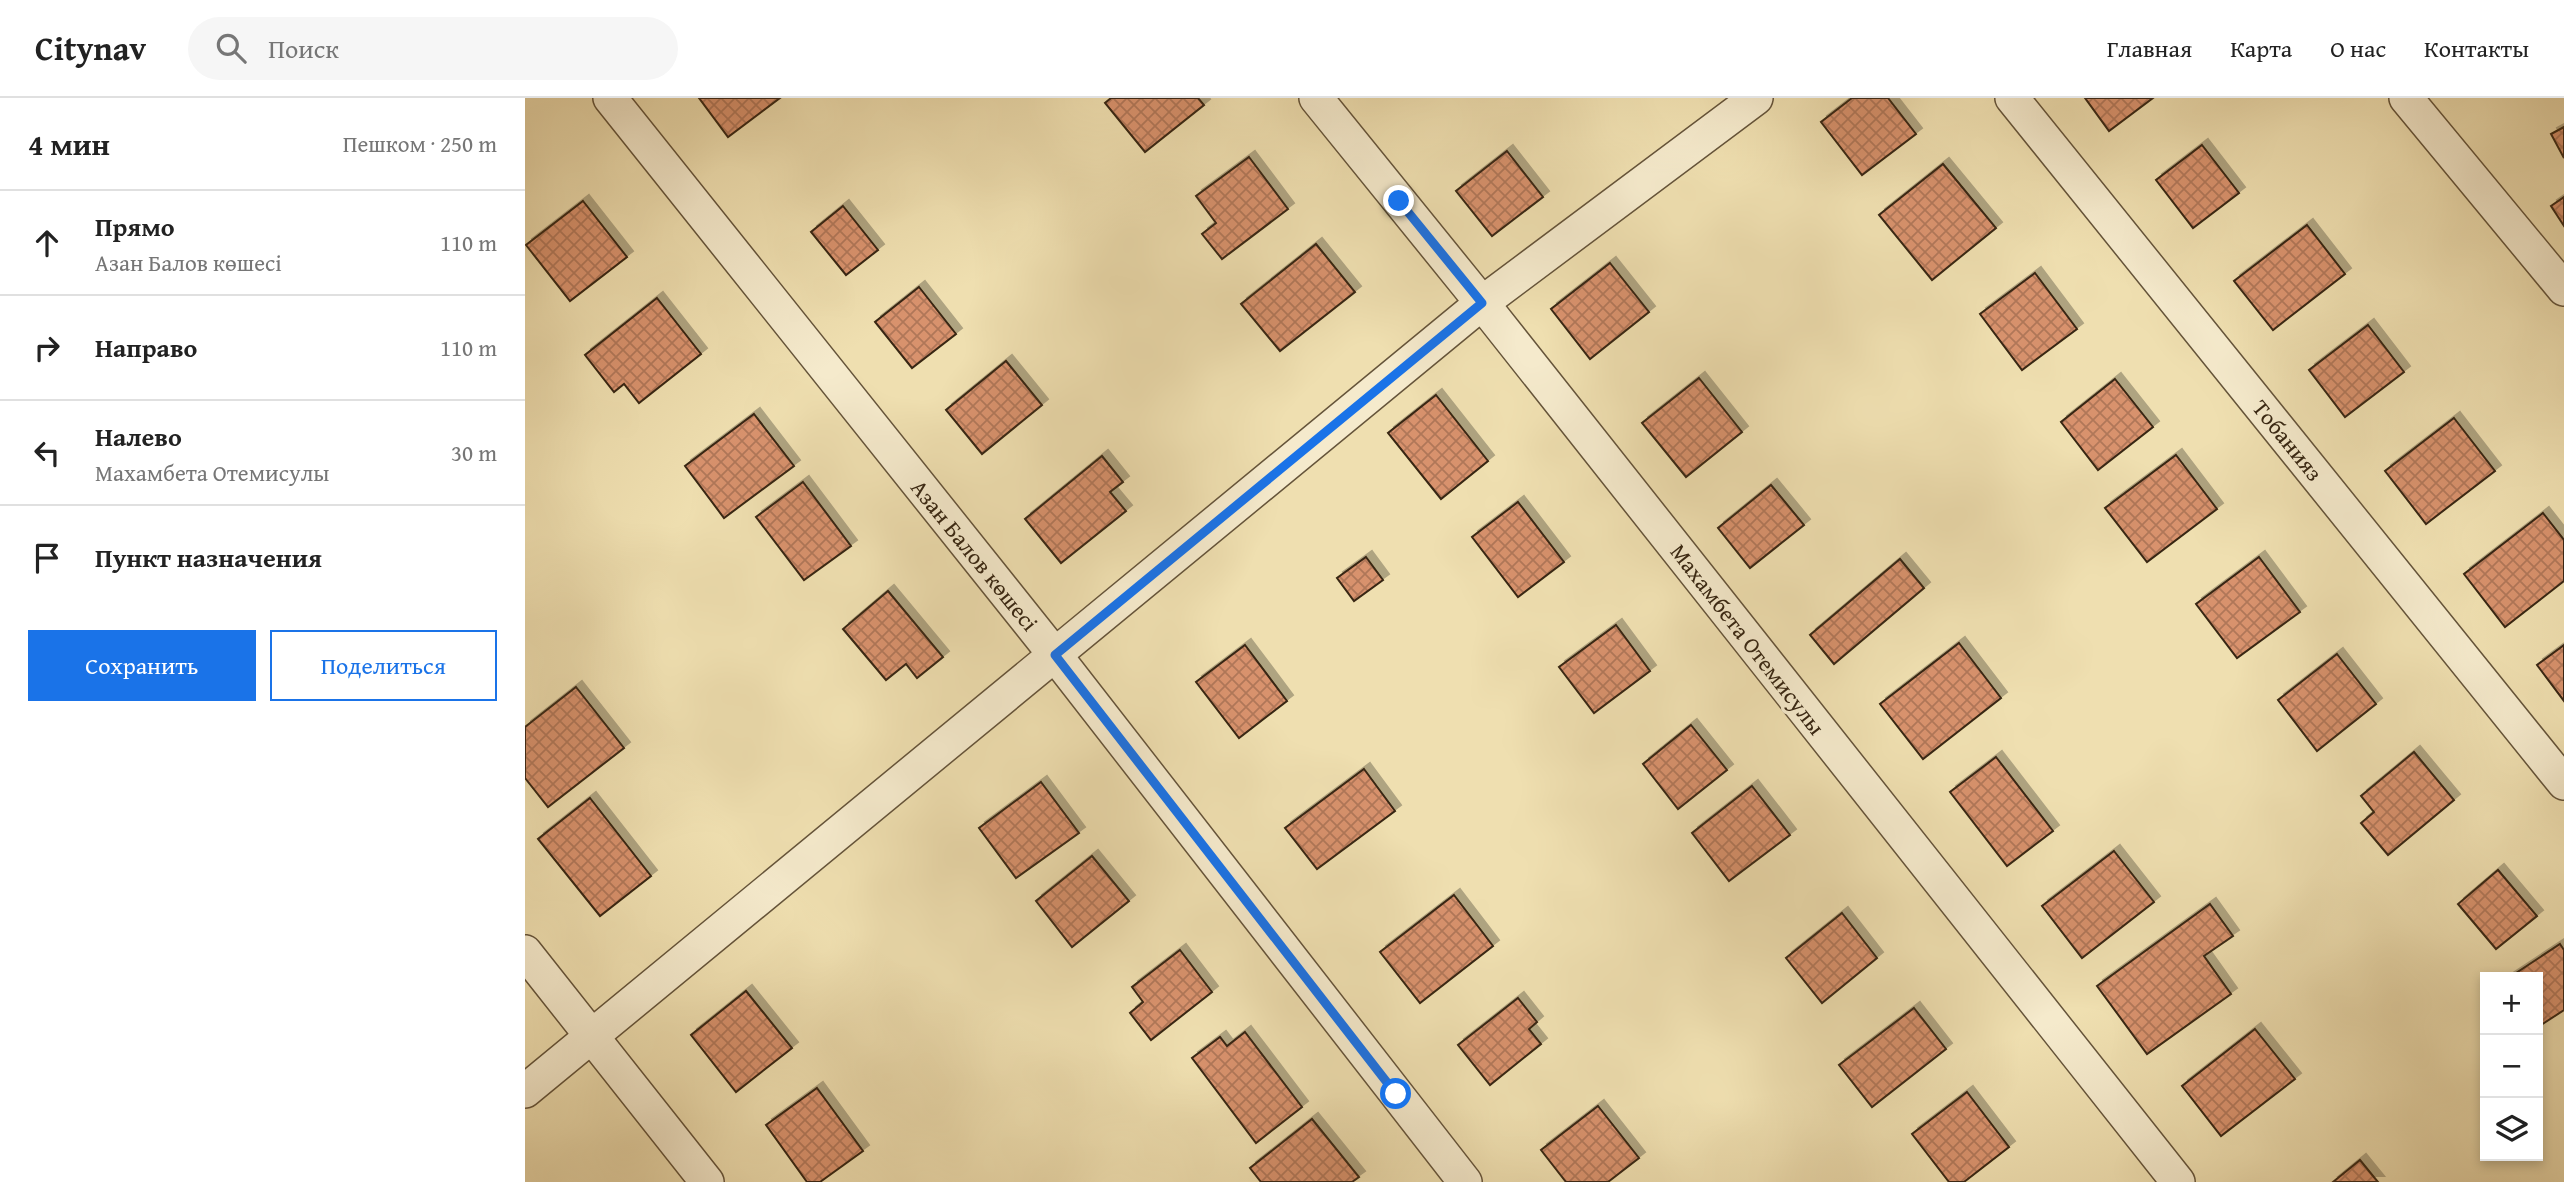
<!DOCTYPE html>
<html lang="ru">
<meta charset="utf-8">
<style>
:root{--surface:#fff;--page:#f6f6f6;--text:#222;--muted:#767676;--line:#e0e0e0;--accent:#1a73e8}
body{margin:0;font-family:"Gentium Book Plus",serif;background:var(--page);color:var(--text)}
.controls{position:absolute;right:21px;bottom:21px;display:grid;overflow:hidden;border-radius:0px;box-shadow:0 4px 10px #0003}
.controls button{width:63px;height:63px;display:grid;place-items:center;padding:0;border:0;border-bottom:2px solid var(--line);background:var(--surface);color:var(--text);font:35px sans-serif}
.stop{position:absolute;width:21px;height:21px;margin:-16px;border:5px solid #1a73e8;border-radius:50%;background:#fff}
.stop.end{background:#1a73e8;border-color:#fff;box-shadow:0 2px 7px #0008}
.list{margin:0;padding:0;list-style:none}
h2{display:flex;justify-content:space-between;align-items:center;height:91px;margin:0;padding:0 28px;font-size:30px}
h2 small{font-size:23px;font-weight:400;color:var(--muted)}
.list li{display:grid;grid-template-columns:46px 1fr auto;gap:21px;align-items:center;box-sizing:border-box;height:105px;padding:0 28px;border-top:2px solid var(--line)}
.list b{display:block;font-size:26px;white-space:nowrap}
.list p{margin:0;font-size:23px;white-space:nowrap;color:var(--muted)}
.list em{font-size:23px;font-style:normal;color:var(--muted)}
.actions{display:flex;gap:14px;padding:21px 28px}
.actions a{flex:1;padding:16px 0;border:2px solid var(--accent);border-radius:0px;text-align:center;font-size:24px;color:var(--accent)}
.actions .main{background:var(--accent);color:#fff}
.icon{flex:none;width:38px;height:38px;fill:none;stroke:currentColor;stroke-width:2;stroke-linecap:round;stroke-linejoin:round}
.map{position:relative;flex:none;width:2039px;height:1084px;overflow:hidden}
header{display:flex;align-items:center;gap:42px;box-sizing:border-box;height:98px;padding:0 35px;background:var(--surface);border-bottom:2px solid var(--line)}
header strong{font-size:33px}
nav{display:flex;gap:38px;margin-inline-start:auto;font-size:24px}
.search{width:490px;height:63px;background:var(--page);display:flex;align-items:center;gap:18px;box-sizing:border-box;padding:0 24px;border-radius:38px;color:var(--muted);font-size:26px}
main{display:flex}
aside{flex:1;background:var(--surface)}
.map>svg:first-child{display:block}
.building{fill:url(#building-cross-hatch);stroke:#372612;stroke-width:2;filter:url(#shadow)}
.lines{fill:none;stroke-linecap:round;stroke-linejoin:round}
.street-casing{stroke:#65543a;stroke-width:36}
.street{stroke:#f5eacc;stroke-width:33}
.route{stroke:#1a73e8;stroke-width:9}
.labels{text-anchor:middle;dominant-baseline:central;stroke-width:7;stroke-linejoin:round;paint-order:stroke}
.street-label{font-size:23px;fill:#372612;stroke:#f5eacc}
</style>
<header>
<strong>Citynav</strong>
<div class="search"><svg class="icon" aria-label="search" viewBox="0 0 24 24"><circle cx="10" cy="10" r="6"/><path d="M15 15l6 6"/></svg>Поиск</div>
<nav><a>Главная</a><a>Карта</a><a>О нас</a><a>Контакты</a></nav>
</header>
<main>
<aside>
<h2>4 мин<small>Пешком · 250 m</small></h2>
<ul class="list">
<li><svg class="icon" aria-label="ahead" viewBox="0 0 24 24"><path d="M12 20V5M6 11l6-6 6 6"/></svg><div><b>Прямо</b><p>Азан Балов көшесі</p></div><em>110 m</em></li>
<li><svg class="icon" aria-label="right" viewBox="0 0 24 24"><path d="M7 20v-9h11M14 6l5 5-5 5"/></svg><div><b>Направо</b></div><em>110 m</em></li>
<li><svg class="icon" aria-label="left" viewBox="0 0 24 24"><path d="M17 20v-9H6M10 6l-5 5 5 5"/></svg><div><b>Налево</b><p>Махамбета Отемисулы</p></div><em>30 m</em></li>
<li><svg class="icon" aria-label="arrive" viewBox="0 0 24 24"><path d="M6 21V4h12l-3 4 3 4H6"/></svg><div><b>Пункт назначения</b></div></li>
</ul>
<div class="actions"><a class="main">Сохранить</a><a>Поделиться</a></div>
</aside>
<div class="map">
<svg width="2039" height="1084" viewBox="0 0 2039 1084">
<defs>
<pattern id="building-cross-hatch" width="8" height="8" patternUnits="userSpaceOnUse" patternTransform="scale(1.75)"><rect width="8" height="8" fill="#d8926d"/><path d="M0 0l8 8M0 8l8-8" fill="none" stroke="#b07758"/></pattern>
<filter id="shadow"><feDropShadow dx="6" dy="-6" stdDeviation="0" flood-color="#0004"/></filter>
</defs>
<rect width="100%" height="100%" fill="#efdfb0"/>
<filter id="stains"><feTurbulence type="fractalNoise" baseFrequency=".00286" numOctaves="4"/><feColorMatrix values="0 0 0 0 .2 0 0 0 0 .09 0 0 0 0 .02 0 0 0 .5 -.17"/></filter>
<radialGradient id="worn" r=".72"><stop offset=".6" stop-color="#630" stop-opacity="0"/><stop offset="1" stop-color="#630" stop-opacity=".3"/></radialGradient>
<g class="building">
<polygon points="174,0 255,0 203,39"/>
<polygon points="586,0 673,0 679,7 620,54 580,5"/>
<polygon points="1327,0 1363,0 1391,36 1337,77 1296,24"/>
<polygon points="1560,0 1628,0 1584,33"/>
<polygon points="2039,29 2039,60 2026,36"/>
<polygon points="1677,47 1714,95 1668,130 1631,82"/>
<polygon points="982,53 1018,99 967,138 931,93"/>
<polygon points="724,59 763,111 697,161 677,136 691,125 671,98"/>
<polygon points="1418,66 1471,130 1407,182 1354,117"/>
<polygon points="2039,99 2039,128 2026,108"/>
<polygon points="58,103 102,159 45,203 1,147"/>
<polygon points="318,108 353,152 321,177 286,134"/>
<polygon points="1782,127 1820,176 1748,232 1709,183"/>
<polygon points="791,146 830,194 755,253 716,206"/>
<polygon points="1085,165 1124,214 1065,261 1026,211"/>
<polygon points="1510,175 1552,231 1497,272 1455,216"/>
<polygon points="394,189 431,236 387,270 350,224"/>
<polygon points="132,200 176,256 114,305 99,286 89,294 60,257"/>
<polygon points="1843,227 1879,274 1820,319 1784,272"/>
<polygon points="481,263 517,307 457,356 421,312"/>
<polygon points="1174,280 1217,334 1161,379 1117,325"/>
<polygon points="1590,281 1628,329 1573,372 1536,324"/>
<polygon points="911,297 963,363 916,401 863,335"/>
<polygon points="229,316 269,368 199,420 160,368"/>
<polygon points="1929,320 1970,373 1901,426 1860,373"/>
<polygon points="1651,357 1692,411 1622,464 1580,410"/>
<polygon points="577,358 598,384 585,394 601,413 536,465 500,421"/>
<polygon points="278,384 326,448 279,482 231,419"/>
<polygon points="1246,387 1279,427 1225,470 1193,430"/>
<polygon points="993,404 1039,464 993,499 947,439"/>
<polygon points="2018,415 2039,442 2039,483 1980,529 1939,476"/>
<polygon points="841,459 858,482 829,503 812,480"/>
<polygon points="1734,459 1775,514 1712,560 1671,506"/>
<polygon points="1375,461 1399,490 1309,566 1285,537"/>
<polygon points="363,493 418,559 392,580 381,566 361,582 318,531"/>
<polygon points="1091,527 1125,573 1069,615 1034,569"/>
<polygon points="1434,545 1476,600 1398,661 1355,606"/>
<polygon points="720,547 762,603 714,640 671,584"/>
<polygon points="2039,547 2039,603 2012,567"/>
<polygon points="1812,556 1851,606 1792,653 1753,602"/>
<polygon points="51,589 99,650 23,709 0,680 0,629"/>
<polygon points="1166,627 1202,672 1153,711 1118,666"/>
<polygon points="1889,654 1929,702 1863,757 1836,725 1849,714 1836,698"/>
<polygon points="1471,659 1528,733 1482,768 1425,694"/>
<polygon points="839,671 870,713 792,771 760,730"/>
<polygon points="516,684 554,735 491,780 454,730"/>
<polygon points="1227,688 1265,737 1204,783 1167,735"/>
<polygon points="65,700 126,778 75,818 13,741"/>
<polygon points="1589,753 1629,804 1557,860 1517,808"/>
<polygon points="567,758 604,803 547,849 511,803"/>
<polygon points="1973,772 2012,818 1971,851 1933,806"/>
<polygon points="929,797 968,848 895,905 855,854"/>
<polygon points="1685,806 1708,838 1679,858 1706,896 1622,956 1572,888"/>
<polygon points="1317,815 1352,860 1297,905 1261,860"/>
<polygon points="2035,846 2039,852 2039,912 2013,929 2013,879 1985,879"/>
<polygon points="655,852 687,894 626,942 605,915 618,904 607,889"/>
<polygon points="221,893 267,950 211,994 166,937"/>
<polygon points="993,900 1012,924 1004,931 1016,946 965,987 933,947"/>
<polygon points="1389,910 1421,951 1347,1009 1314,967"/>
<polygon points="1730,931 1770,981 1696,1038 1657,988"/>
<polygon points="720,934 777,1009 731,1045 667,960 695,939 702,948"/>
<polygon points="292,990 338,1053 295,1084 282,1084 241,1027"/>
<polygon points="1442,994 1484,1049 1439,1084 1424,1084 1387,1036"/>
<polygon points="1073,1008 1114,1060 1083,1084 1041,1084 1016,1052"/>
<polygon points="787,1021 834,1079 827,1084 736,1084 725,1070"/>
<polygon points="1835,1062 1853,1084 1808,1084"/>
</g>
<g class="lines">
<defs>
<g id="street">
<polyline points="85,0 530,557 940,1084"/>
<polyline points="791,0 957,205 1653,1084"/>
<polyline points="1487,0 2039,685"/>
<polyline points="1881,0 2039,191"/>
<polyline points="0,854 182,1084"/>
<polyline points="0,993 957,205 1231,0"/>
</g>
</defs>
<use href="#street" class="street-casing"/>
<use href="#street" class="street"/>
</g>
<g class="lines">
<polyline class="route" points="871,996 530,557 957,205 874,103"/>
</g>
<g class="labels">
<g class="street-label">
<text transform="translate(1763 342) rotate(51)">Тобанияз</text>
<text transform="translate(450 457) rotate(51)">Азан Балов көшесі</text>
<text transform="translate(1223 541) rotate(52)">Махамбета Отемисулы</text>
</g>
</g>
<rect width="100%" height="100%" filter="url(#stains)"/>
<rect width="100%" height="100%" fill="url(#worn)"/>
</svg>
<div class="controls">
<button>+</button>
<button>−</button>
<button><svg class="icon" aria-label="layers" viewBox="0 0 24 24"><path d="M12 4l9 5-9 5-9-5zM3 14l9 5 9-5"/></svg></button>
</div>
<div class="stop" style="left:871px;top:996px"></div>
<div class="stop end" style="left:874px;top:103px"></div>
</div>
</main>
